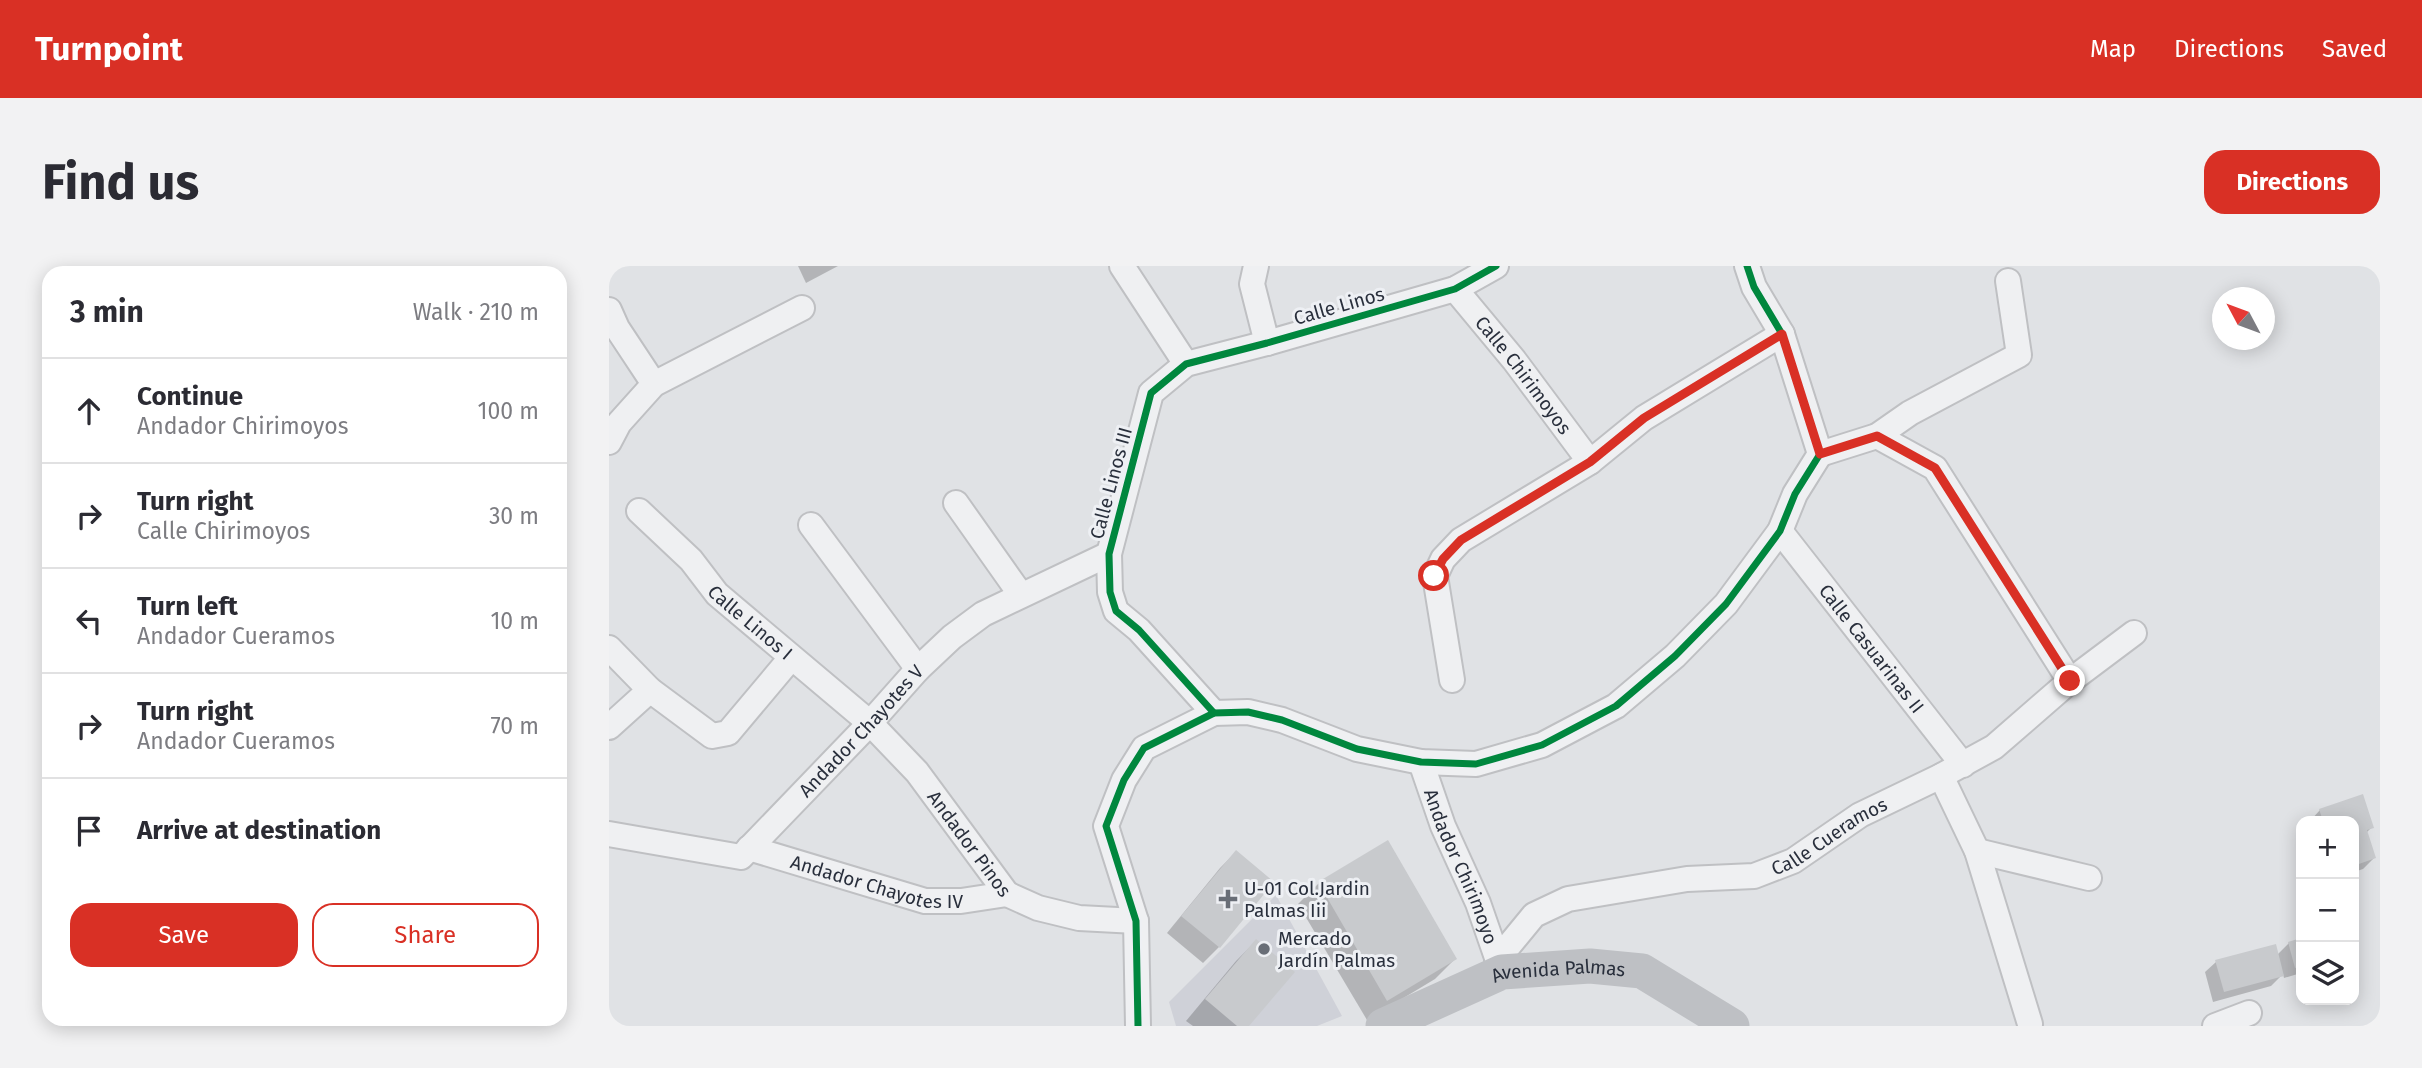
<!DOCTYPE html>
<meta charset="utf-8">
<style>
:root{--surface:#fff;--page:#f2f2f3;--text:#2b2b33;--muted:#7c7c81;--line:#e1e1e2;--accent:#d93025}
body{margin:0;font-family:"Fira Sans",sans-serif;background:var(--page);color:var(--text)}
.controls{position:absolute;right:21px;bottom:21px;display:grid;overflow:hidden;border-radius:14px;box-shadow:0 4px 18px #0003}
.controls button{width:63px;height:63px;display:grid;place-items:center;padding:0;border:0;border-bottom:2px solid var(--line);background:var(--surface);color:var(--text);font:35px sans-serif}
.compass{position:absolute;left:1603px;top:21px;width:63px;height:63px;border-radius:50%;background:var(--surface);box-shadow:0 4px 18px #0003;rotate:311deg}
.stop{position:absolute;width:21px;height:21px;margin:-16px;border:5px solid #d93025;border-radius:50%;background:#fff}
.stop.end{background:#d93025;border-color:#fff;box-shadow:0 2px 7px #0008}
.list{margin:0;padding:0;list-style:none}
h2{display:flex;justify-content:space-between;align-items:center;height:91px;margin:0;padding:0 28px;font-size:30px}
h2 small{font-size:23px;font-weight:400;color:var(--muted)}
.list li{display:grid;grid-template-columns:46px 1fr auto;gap:21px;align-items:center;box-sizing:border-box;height:105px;padding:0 28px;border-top:2px solid var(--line)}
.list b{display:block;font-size:26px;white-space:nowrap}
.list p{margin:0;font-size:23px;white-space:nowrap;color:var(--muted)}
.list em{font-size:23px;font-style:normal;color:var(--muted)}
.actions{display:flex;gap:14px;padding:21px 28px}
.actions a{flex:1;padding:16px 0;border:2px solid var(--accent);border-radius:21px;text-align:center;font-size:24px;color:var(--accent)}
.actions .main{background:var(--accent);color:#fff}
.icon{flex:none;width:38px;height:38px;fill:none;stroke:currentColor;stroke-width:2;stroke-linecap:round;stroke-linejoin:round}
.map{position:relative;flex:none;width:1771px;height:760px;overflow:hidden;border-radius:21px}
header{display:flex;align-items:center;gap:42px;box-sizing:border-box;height:98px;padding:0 35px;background:var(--accent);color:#fff}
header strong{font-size:33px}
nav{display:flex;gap:38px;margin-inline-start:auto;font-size:24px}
.intro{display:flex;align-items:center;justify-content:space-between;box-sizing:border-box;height:168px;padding:0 42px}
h1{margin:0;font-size:49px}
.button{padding:18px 32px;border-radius:21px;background:var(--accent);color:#fff;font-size:24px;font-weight:700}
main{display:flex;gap:42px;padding:0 42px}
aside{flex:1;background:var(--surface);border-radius:21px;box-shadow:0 4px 18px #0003}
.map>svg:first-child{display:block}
.built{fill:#cfd1d8}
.shadow{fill:#0003}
.building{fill:#c8cacd}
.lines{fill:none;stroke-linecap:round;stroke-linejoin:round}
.minor-casing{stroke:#bfc0c3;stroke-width:28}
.minor{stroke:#eff0f2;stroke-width:24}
.secondary{stroke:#bec0c4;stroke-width:35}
.cycleway-casing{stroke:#eef0f4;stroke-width:11}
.cycleway{stroke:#00873e;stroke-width:7}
.route{stroke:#d93025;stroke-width:9}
.poi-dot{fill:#696e77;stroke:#eef0f4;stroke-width:2.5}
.labels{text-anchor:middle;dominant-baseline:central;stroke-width:6;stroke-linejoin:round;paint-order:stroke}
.street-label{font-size:19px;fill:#292f3c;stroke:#eef0f4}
.poi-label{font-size:19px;fill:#292f3c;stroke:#eef0f4;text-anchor:start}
</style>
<header>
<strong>Turnpoint</strong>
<nav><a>Map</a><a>Directions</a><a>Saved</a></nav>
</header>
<div class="intro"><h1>Find us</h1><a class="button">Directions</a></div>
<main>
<aside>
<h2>3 min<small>Walk · 210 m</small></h2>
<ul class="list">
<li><svg class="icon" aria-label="ahead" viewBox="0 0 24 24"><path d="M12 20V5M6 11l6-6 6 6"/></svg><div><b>Continue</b><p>Andador Chirimoyos</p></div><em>100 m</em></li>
<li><svg class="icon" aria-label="right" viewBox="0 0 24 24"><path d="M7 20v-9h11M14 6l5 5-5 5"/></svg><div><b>Turn right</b><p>Calle Chirimoyos</p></div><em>30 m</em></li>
<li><svg class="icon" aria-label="left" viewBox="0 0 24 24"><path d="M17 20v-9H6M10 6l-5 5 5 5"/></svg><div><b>Turn left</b><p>Andador Cueramos</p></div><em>10 m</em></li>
<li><svg class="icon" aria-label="right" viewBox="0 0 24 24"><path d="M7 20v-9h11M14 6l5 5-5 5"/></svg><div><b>Turn right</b><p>Andador Cueramos</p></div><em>70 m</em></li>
<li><svg class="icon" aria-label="arrive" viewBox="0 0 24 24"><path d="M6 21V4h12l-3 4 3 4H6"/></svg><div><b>Arrive at destination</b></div></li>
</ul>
<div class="actions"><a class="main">Save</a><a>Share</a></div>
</aside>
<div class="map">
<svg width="1771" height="760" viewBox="0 0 1771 760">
<rect width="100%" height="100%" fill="#e0e2e5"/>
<polygon class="built" points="667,629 733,750 708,760 567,760 560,736"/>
<g class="shadow">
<polygon points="189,0 229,0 197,17"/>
<polygon points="1753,531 1763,561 1757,567 1765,592 1754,603 1745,606 1745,555 1701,555 1711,544"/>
<polygon points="778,577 846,693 826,713 758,754 689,638 710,617"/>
<polygon points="627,586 610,681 594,697 558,667 611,602"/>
<polygon points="1692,599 1692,617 1687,604"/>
<polygon points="1692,674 1692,707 1675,712 1674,708 1662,720 1604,736 1596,706 1607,696 1668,689 1680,677"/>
<polygon points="647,675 684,706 638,760 584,760 577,755 627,695"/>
</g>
<g class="building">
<polygon points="1754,528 1765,562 1758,564 1767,592 1747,599 1745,591 1745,555 1714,555 1710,543"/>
<polygon points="779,574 848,693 778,735 709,616"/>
<polygon points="627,584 665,616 611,682 572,650"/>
<polygon points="1692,672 1692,700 1686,702 1679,676"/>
<polygon points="647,673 686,706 640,760 628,760 596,733"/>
<polygon points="1667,678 1675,710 1615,726 1606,694"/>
</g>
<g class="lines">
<defs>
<g id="minor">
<polyline points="513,0 577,98"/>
<polyline points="647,0 643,18 658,77"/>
<path id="s1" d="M846 23 905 94 981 196"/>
<polyline points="0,44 8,62 45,118"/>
<polyline points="1268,170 1326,202 1461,415"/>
<polyline points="0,176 10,157 45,118 193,42"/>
<polyline points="1211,188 1268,170 1301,147 1410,89 1399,15"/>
<polyline points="347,237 412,329"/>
<path id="s2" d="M30 245 82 294 108 328 261 457 308 506 398 628 429 642 470 652 527 655"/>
<polyline points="202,259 309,403"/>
<path id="s3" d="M1171 265 1354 499"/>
<polyline points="0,382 41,424 103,470 119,467 182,392"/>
<polyline points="843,414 826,310 834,293 852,274 981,196 1035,152 1173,68"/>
<polyline points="605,447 530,364 507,345 501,326 500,288 542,127 577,98 658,77 846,23 887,0"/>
<polyline points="0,461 41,424"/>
<path id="s4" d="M812 496 834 560 869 637 893 706"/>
<polyline points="1332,510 1368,585 1421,758"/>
<path id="s5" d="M0 568 132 591 261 457 309 403 343 371 374 348 500 288"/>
<path id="s6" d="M140 582 316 635H352L398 628"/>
<polyline points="1368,585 1480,612"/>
<path id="s7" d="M888 694 925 649 959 633 1078 613 1145 610 1184 595 1251 549 1332 510 1385 481 1461 415 1525 367"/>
<polyline points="529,760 527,655 497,560 515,514 535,482 605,447 639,446 673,454 748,483 812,496 867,498 933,479 1007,440 1066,390 1117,338 1171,265 1186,228 1211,188 1173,68 1145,21 1138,0"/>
<polyline points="1606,760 1640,747"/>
</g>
</defs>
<use href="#minor" class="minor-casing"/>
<use href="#minor" class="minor"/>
<path class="secondary" id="s8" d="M774 760 893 706 981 700 1033 705 1123 760"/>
<defs>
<g id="cycleway">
<polyline points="605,447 530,364 507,345 501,326 500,288 542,127 577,98 658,77 846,23 887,0"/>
<polyline points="529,760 527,655 497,560 515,514 535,482 605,447 639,446 673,454 748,483 812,496 867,498 933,479 1007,440 1066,390 1117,338 1171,265 1186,228 1211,188 1173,68 1145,21 1138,0"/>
</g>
</defs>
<use href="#cycleway" class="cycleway-casing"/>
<use href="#cycleway" class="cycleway"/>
</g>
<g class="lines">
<polyline class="route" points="825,310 834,293 852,274 981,196 1035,152 1173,68 1211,188 1268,170 1326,202 1461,415"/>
</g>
<g class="poi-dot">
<path d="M615.5 622.5h7v7h7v7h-7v7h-7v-7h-7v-7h7z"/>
<circle cx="655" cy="683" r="7"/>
</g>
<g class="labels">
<g class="street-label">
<text transform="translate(730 40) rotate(-16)">Calle Linos</text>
<text stroke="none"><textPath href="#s1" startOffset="110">Calle Chirimoyos</textPath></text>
<text transform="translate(502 217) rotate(-75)">Calle Linos III</text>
<text stroke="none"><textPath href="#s2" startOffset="158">Calle Linos I</textPath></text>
<text stroke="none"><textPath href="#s3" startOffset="149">Calle Casuarinas II</textPath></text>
<text stroke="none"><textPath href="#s5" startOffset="308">Andador Chayotes V</textPath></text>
<text stroke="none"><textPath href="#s7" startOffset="369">Calle Cueramos</textPath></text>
<text stroke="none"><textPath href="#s2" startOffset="471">Andador Pinos</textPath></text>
<text stroke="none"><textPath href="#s4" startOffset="112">Andador Chirimoyo</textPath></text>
<text stroke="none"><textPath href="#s6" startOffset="133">Andador Chayotes IV</textPath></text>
<text stroke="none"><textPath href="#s8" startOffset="187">Avenida Palmas</textPath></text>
</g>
<g class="poi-label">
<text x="635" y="622">U-01 Col.Jardin<tspan x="635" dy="22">Palmas Iii</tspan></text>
<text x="669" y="672">Mercado<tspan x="669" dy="22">Jardín Palmas</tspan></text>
</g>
</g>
</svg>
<div class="controls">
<button>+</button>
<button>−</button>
<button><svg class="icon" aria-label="layers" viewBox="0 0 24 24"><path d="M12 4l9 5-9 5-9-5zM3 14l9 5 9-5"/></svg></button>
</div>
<svg class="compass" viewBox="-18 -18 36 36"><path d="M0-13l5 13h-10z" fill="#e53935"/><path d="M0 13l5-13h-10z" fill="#7c7c81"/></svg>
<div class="stop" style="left:825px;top:310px"></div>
<div class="stop end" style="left:1461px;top:415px"></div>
</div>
</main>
